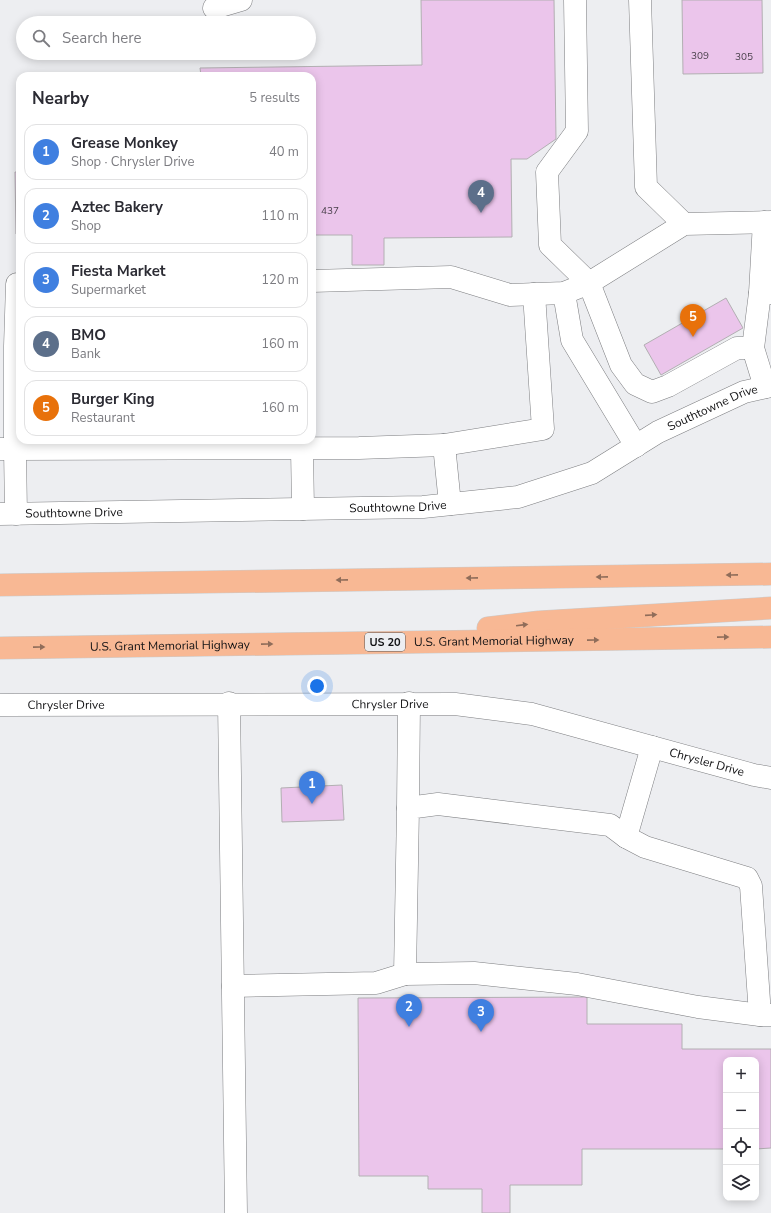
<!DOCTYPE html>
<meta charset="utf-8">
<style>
:root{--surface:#fff;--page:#f7f7f7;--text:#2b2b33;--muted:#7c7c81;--line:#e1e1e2;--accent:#0b8043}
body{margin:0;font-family:"Nunito Sans",sans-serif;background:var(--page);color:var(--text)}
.controls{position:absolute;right:12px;bottom:12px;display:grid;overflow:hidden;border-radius:8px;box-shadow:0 2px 10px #0003}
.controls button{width:36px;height:36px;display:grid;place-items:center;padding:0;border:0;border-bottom:1px solid var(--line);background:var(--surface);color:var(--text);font:20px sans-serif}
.you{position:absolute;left:317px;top:686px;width:14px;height:14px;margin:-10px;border:3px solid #fff;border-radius:50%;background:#1a73e8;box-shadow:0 0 0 6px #1a73e833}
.badge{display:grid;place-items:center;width:26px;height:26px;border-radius:50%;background:var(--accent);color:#fff;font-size:13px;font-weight:700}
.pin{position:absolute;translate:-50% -33px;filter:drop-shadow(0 1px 2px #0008)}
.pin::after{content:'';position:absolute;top:21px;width:14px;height:12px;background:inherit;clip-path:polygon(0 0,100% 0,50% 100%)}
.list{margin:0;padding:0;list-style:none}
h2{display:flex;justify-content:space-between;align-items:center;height:52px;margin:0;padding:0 16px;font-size:17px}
h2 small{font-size:13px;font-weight:400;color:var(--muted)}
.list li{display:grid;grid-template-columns:26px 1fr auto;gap:12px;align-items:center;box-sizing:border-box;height:56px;margin:0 8px 8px;padding:0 8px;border:1px solid var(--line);border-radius:12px}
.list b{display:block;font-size:15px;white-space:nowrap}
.list p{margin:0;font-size:13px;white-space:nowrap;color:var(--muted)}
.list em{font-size:13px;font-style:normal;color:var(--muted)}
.icon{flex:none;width:22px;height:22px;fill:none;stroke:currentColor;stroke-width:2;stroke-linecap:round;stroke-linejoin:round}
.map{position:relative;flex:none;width:771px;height:1213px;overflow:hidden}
.search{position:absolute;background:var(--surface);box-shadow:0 2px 10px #0003;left:16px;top:16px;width:300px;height:44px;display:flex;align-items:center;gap:10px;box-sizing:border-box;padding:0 14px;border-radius:22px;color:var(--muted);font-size:15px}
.panel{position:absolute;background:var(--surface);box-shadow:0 2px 10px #0003;left:16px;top:72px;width:300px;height:372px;border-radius:12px}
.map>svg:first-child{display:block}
.building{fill:#ebc5eb;stroke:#b2afb2}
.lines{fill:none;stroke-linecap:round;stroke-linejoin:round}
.minor-casing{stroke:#7d7e81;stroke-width:23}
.major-casing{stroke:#cbcbcb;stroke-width:23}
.minor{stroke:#fff;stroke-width:22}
.major{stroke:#f8b894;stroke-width:22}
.oneway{fill:#906d5a}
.labels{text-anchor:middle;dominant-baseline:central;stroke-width:4;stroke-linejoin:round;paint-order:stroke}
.number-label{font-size:10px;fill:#483f4a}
.shield{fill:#edeef1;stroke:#545456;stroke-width:1}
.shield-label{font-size:11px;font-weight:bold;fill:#121214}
.street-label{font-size:12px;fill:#121214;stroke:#edeef1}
</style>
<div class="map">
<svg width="771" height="1213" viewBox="0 0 771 1213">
<rect width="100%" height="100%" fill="#edeef1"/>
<g class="building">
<polygon points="421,0 554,0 556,139 527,159 511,159 512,237 384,238 384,265 352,265 352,235 312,235 312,76 201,76 200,68 422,65"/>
<polygon points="682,0 762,0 763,73 683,74"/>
<polygon points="15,172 20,172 20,234 16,234"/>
<polygon points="726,298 743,328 661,375 644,345"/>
<polygon points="342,785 344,820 282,822 281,788"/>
<polygon points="587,997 587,1024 682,1024 682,1049 771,1049 771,1148 756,1149 756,1060 726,1060 726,1149 582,1149 582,1185 510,1185 510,1213 482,1213 482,1189 428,1189 428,1176 359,1176 358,998"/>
</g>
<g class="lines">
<defs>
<g id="minor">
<polyline points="575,0 577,131 547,172 550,245 589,283 621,365 635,384 652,392 668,386 737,348 753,348"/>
<polyline points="640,0 646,187 684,224"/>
<polyline points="214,8 241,0"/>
<polyline points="764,222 760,293 771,293"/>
<polyline points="312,281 451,277 510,295 564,293 589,283 684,224 771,222"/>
<polyline points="20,284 17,284 15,346 15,449 359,448 444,445 543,429 534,294"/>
<polyline points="564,293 572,340 636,446"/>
<polyline points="760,293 753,348 765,387"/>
<polyline points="444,445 450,504"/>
<polyline points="1,449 15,449 16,514"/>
<polyline points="302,449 303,509"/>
<path id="s1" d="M0 514 423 507 518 497 592 473 658 432 744 392 771 386"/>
<polyline points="229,703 236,1213"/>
<path id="s2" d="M0 705 455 704 532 714 754 775 771 778"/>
<polyline points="408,808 409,703"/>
<polyline points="626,837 645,847 747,878 751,886 760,1015"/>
<polyline points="405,974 474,973 577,984 698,1007 760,1015 771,1015"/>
<polyline points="233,986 376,983 405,974 408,808 438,804 610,825 626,837 652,747"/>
</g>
<g id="major">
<polyline points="0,585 771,574"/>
<polyline points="488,628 539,622 771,608"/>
<path id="s3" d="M0 648 771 637"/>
</g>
</defs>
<use href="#minor" class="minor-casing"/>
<use href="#major" class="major-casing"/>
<use href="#minor" class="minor"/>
<use href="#major" class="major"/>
</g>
<defs><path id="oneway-solid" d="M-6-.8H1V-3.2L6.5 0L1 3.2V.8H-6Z"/></defs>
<g class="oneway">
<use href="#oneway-solid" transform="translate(732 575) rotate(179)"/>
<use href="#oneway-solid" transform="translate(602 577) rotate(179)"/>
<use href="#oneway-solid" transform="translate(472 578) rotate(179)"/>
<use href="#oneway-solid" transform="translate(342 580) rotate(179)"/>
<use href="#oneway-solid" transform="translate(651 615) rotate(-4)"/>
<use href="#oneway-solid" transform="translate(522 625) rotate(-7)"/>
<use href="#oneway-solid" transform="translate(723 637) rotate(-1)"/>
<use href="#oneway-solid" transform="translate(593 640) rotate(-1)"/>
<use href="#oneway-solid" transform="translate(267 644) rotate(-1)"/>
<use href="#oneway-solid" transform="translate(39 647) rotate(-1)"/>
</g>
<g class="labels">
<g class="number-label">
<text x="700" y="56">309</text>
<text x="744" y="57">305</text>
<text x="330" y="211">437</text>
</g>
<rect class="shield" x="365" y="633" width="40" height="18" rx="3"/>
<g class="shield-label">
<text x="385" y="642">US 20</text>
</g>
<g class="street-label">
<text stroke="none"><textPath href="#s1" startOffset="734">Southtowne Drive</textPath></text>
<text stroke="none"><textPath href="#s1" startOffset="398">Southtowne Drive</textPath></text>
<text stroke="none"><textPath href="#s1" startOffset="74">Southtowne Drive</textPath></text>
<text stroke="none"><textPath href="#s3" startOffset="494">U.S. Grant Memorial Highway</textPath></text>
<text stroke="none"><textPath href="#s3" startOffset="170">U.S. Grant Memorial Highway</textPath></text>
<text stroke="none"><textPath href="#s2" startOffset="390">Chrysler Drive</textPath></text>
<text stroke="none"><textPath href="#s2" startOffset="66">Chrysler Drive</textPath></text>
<text stroke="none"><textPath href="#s2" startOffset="714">Chrysler Drive</textPath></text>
</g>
</g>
</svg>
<div class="controls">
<button>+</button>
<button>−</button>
<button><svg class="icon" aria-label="locate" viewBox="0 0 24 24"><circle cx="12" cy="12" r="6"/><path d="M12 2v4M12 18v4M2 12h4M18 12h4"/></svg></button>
<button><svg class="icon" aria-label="layers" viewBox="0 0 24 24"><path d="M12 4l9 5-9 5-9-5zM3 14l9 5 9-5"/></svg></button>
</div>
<div class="you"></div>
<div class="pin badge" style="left:312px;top:804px;background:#3f7fe0">1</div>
<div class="pin badge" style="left:409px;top:1027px;background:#3f7fe0">2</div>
<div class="pin badge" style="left:481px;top:1032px;background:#3f7fe0">3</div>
<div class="pin badge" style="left:481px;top:213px;background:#5c6f8a">4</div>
<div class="pin badge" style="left:693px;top:337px;background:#e8710a">5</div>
<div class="search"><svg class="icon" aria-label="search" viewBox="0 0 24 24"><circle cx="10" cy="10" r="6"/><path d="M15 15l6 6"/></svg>Search here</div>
<section class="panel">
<h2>Nearby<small>5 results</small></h2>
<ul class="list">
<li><span class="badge" style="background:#3f7fe0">1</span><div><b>Grease Monkey</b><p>Shop · Chrysler Drive</p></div><em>40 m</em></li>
<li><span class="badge" style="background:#3f7fe0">2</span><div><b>Aztec Bakery</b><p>Shop</p></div><em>110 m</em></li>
<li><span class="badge" style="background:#3f7fe0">3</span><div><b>Fiesta Market</b><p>Supermarket</p></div><em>120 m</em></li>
<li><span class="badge" style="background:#5c6f8a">4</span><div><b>BMO</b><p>Bank</p></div><em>160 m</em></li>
<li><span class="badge" style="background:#e8710a">5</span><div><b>Burger King</b><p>Restaurant</p></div><em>160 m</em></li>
</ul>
</section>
</div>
